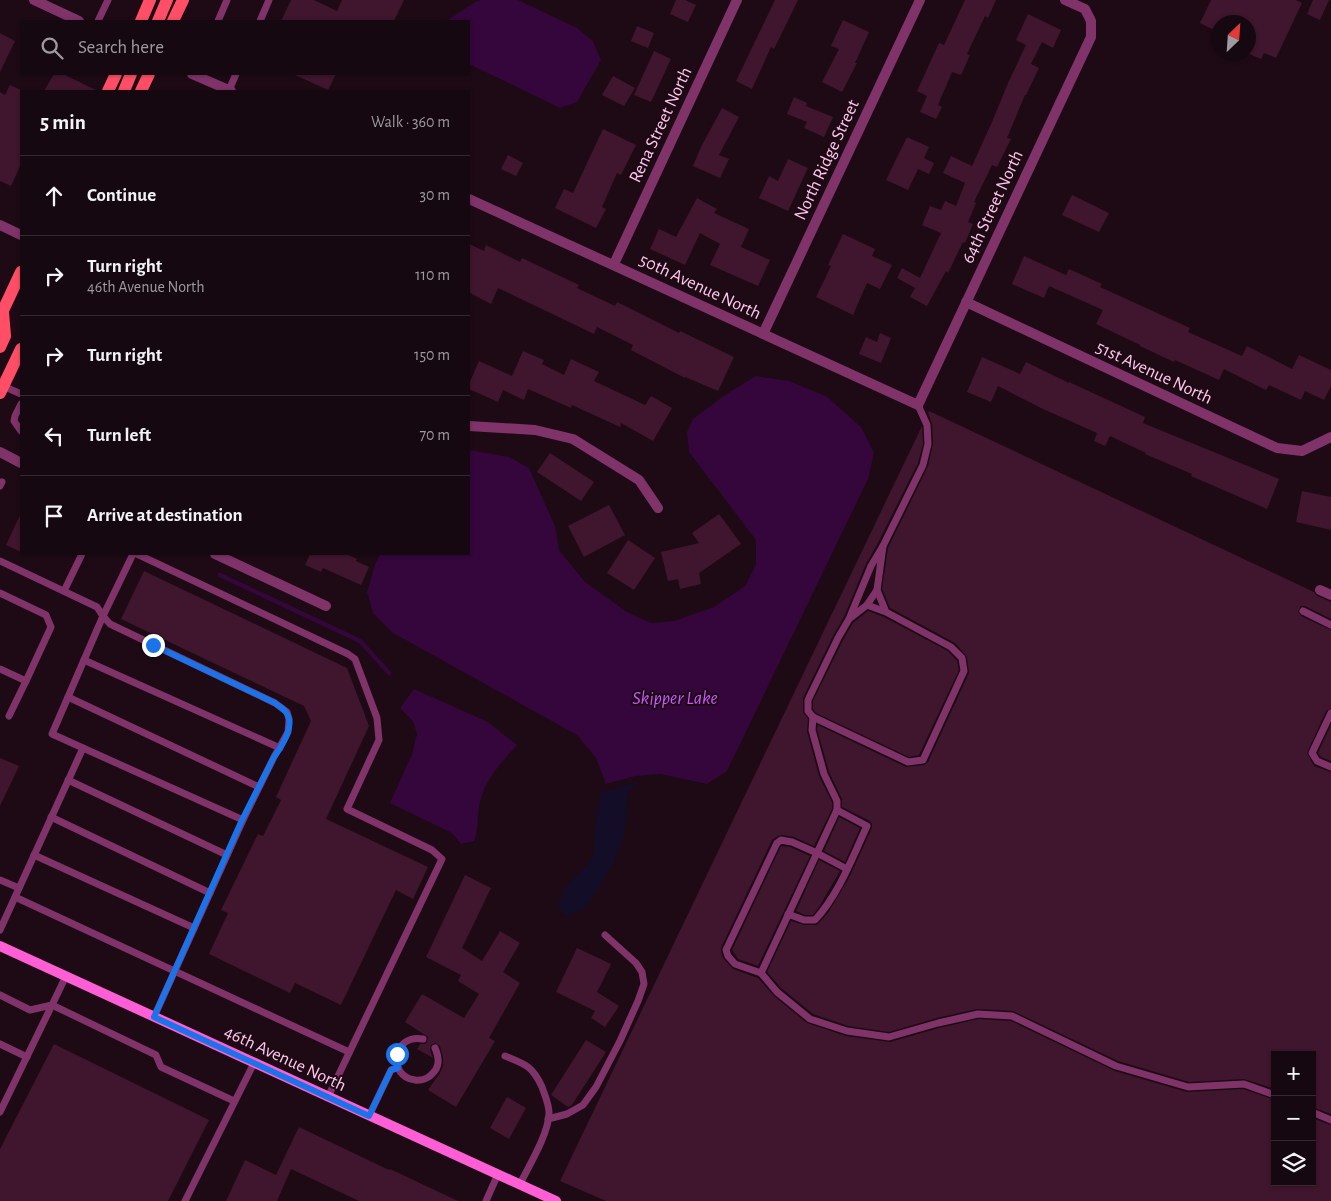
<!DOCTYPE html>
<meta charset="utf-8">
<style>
:root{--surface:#160810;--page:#23161e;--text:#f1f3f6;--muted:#9e9a9f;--line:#352930}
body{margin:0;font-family:"Alegreya Sans",sans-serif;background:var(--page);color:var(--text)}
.controls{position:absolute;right:15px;bottom:15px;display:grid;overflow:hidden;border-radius:0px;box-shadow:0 1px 4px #0004}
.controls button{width:45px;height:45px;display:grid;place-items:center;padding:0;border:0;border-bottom:1px solid var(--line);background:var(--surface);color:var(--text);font:25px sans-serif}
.compass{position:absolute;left:1211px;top:15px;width:45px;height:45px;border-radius:50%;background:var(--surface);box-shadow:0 1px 4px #0004;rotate:25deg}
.stop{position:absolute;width:15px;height:15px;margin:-11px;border:4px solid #1a73e8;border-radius:50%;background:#fff}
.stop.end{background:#1a73e8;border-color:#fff;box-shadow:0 1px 5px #0008}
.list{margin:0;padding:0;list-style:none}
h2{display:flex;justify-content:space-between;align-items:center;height:65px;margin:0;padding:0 20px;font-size:21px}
h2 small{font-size:16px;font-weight:400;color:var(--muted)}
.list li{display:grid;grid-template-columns:32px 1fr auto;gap:15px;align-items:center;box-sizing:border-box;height:80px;padding:0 20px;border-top:1px solid var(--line)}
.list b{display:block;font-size:19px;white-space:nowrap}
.list p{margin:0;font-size:16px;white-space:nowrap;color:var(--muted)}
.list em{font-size:16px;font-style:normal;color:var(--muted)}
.icon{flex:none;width:28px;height:28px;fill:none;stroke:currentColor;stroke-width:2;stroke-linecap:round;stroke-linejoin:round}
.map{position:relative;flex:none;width:1331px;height:1201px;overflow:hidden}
.search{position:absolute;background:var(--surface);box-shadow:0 1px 4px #0004;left:20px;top:20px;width:450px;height:55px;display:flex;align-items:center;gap:12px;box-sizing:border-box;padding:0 18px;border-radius:0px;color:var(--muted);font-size:19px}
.panel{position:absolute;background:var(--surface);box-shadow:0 1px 4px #0004;left:20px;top:90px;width:450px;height:465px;border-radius:0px}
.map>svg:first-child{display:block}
.green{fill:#130d27}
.water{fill:#34063b}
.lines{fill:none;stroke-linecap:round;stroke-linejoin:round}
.stream{stroke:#34063b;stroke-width:4.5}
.building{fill:#3f162d}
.lane{stroke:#7f3369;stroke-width:7}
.street{stroke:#7f3369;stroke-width:10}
.secondary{stroke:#ff5ed4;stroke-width:10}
.primary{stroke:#ff4e65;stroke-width:12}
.route{stroke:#1a73e8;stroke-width:6}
.labels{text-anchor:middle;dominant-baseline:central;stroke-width:4;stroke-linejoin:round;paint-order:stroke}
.street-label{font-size:18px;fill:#ffc7eb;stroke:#1d0a15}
.water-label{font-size:19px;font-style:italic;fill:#cd55ff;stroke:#1d0a15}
</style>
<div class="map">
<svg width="1331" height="1201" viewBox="0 0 1331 1201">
<rect width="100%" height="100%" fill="#1d0a15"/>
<path class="green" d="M635 783H640L628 790C627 807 627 825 622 841 616 860 597 895 583 909 579 913 570 914 565 916L558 906 566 887 593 858 596 821 600 796 603 789 607 791Z"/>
<g class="water">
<polygon points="482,0 518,0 577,28 593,41 601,60 577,102 560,108 469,64 469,21 446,21 477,1"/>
<polygon points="756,376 789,381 826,396 861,427 874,453 868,479 727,771 707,784 661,774 635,776 606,784 596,758 577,735 393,633 373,613 367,592 376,562 380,554 469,554 469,450 509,457 529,468 555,526 559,550 585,582 627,612 651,623 674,621 714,607 745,586 756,565 756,540 689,452 687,432 693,419 725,395"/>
<path d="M414 689 488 722 517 745C501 763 483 781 479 807 477 819 479 830 474 841L461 844 452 833 390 803 412 754 417 734 413 721 400 708Z"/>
</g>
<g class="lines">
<polyline class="stream" points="220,575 360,641 389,673"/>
</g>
<g class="building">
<polygon points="291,0 314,0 337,11 342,0 404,0 394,21 281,21"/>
<polygon points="676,0 685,0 696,5 688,22 670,14"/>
<polygon points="775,0 798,0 774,49 771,47 752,89 736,81"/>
<polygon points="965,0 996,0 988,18 985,16 967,54 970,55 961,75 952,72 938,105 942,107 936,119 920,112 927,96 917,91 939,43 944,45"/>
<polygon points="1211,0 1296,0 1302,3 1276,58 1264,53 1261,59 1249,54 1252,47 1248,46 1248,22 1218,22 1218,32 1200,23"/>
<polygon points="1313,0 1329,0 1320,20 1307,14"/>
<polygon points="1028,14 1061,30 1053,48 1042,42 1031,64 1039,68 1026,95 1025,95 1007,138 1011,139 997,167 992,165 974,202 976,203 968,222 973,224 965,243 963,242 948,273 946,271 927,306 910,297 915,288 897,278 902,268 920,278 941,233 922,225 930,206 941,210 945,201 956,206 965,183 943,173 951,156 972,166 992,122 1008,83 1026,45 1016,40"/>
<polygon points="843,20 869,32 855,63 857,63 842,92 822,82 839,49 831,46"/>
<polygon points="637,26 654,33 648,48 631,41"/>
<polygon points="0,33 15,41 0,72"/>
<polygon points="654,51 671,59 651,102 634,95"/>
<polygon points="54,74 63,74 98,91 44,91"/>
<polygon points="293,74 336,74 328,90"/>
<polygon points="613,76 635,88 624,106 602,95"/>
<polygon points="10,85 21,90 21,164 11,186 0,181 0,92 5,95"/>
<polygon points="794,97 807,103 806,106 833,117 824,137 804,128 807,122 787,114"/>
<polygon points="722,108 739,117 719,155 729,159 720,178 693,166 701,147"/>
<polygon points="603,129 636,145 621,175 617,173 602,207 606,209 596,228 555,208 564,189 573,193"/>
<polygon points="907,137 929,147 924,158 934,163 929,174 918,169 908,190 886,180"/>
<polygon points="508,155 523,163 516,176 501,169"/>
<polygon points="788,159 808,168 788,211 759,198 769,176 778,181"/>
<polygon points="1072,195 1109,213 1099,232 1062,215"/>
<polygon points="697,198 717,209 714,213 749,229 741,247 770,260 758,286 710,265 720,244 700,233 685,265 650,249 659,229 676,237"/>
<polygon points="843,234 875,249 872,256 892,265 880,289 867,283 853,315 816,297 831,266 828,265"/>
<polygon points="469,244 484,251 486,245 520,262 522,258 579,285 577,288 615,306 617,302 679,333 680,331 734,357 718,391 685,377 685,378 631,350 633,345 597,327 594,334 498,288 491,304 472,294 469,292"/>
<polygon points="1024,256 1066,275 1069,269 1102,284 1100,287 1190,328 1188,332 1242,356 1247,346 1292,369 1299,355 1331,370 1331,386 1324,400 1305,391 1301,400 1269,385 1266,390 1224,369 1219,380 1175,360 1174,362 1140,346 1140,345 1096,324 1103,310 1049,286 1044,298 1012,284"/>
<polygon points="880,333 891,338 881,363 859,354 866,337 877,342"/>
<polygon points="523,351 544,360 542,364 564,375 571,359 599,372 594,381 645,405 651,396 672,408 653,441 621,423 620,427 572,405 571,408 528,389 524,400 503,390 498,402 469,389 469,384 479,361 512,376"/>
<polygon points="982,357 1020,374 1026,362 1069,383 1069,382 1145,417 1143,423 1279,479 1267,509 1191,476 1192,474 1145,454 1146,453 1110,436 1105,446 1094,441 1097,433 1043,409 998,386 991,402 967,392"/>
<polygon points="929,411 1314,592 1317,596 1331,602 1331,619 1305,606 1301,606 1298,611 1301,616 1331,630 1331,708 1326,711 1307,753 1314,766 1331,772 1331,1114 1312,1107 1312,1055 1275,1055 1275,1089 1244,1079 1189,1082 1118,1061 1013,1011 977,1009 937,1018 889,1032 848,1026 813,1014 781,988 767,972 791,921 804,925 817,925 828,913 849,878 872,828 872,824 870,821 842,807 842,799 829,772 817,729 818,725 906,767 924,765 928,762 969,673 967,657 955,643 890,608 882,589 888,548 928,466 933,444 932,424 928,413"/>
<polygon points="922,426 923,444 918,463 878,543 866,564 844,617 833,636 803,698 803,712 808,719 807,731 819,776 832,802 832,809 814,846 794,837 782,835 778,836 772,840 721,948 721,952 723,958 733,969 758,978 774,996 807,1023 846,1036 890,1042 939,1028 978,1019 1011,1021 1115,1071 1187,1092 1243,1089 1275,1100 1275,1182 1312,1182 1312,1118 1331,1125 1331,1201 606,1201 560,1181"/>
<polygon points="550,453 594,482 581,501 537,472"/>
<polygon points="1302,491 1331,497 1331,530 1296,522"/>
<polygon points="609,505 625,535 584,557 568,526"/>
<polygon points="21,513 21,552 6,545"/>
<polygon points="719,514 741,544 699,573 701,584 680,589 678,579 668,581 661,552 699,543 692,533"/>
<polygon points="628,540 655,558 634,590 607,573"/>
<polygon points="310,554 346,554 357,559 356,561 369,567 361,585 323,568 321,572 305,565"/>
<polygon points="144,571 347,668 369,726 326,819 428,867 413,899 396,890 341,1005 295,983 290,993 209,954 228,913 221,910 258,834 263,836 281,800 276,797 311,721 304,706 121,619"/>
<polygon points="868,611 884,617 948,651 957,661 959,670 919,755 909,757 816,713 813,709 813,701 843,640 853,623"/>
<polygon points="1331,725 1331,761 1321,757 1318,753"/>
<polygon points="0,758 19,766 0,806"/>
<polygon points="839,817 860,828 845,862 824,851"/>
<polygon points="781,846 790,847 810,856 758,966 738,959 732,950"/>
<polygon points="819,860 840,871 819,907 813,915 805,915 796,911"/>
<polygon points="465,875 491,888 462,948 482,961 500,931 520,943 503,972 520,983 489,1038 495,1041 456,1107 428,1090 440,1073 443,1066 443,1057 440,1046 435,1043 431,1045 430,1050 433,1058 417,1049 420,1044 425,1044 427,1042 428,1037 405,1022 422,994 464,1018 479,994 458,981 461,975 426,957"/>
<polygon points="577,948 611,964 597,992 619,1006 605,1027 591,1018 595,1011 556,992"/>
<polygon points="586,1040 606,1052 572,1105 568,1107 551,1095"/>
<polygon points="54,1044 209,1120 168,1201 0,1201 0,1149"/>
<polygon points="507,1097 526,1108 509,1139 490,1128"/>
<polygon points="299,1127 389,1170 390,1169 458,1201 359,1201 291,1169 277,1201 226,1201 245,1160 276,1175"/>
</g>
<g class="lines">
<g class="lane">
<polyline points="98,21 108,0"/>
<polyline points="218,21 227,0"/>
<polyline points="260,21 269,0"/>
<polyline points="229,90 236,74"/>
<polyline points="3,386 21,394"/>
<polyline points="21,404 15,416 14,421 21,431"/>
<polyline points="0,486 2,482"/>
<polyline points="883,546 923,465 928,444 927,425 918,405"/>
<polyline points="137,554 348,654 355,659 377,718 379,740 347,809 432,850 442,859 328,1097"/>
<polyline points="0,561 97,607 103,616 133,554"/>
<polyline points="64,591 82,554"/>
<polyline points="0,593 46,615 51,627 26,681"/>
<polyline points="867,605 877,590"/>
<polyline points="1303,611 1331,625"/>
<polyline points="849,619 867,605 886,612 951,647 962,658 964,671 923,760 908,762 813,717 808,711 808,700 838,638 849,619 871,566 883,546 877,590 886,612"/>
<polyline points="84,660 280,748"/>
<polyline points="0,669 26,681 9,716"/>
<polyline points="68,697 259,787"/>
<polyline points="1331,713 1312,753 1317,761 1331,767"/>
<polyline points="813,717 812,730 824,774 837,801 837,810 817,853 792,842 781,840 777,843 726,950 728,956 735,964 761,973 777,992 810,1019 847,1031 889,1037 938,1023 978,1014 1012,1016 1116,1066 1188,1087 1244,1084 1275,1095"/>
<polyline points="83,748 243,820 154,1017"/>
<polyline points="68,780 227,855"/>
<polyline points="51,817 210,893"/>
<polyline points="34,855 194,928"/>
<polyline points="0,880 19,888"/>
<polyline points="15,897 349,1052"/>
<path d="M788 914 804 920H815C839 894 852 858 867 826L837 810"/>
<polyline points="0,930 83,748 52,734 103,616 110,624 275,703 287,712 289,719 288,732 274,757 243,820"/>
<polyline points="761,973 817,853 847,869"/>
<polyline points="66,976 52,1005 156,1055 161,1067 234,1101"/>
<polyline points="0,995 30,1010 52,1005"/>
<path d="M423 1039C392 1033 387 1077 415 1080 422 1081 429 1078 433 1073 440 1066 439 1057 435 1048"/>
<polyline points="0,1044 27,1057"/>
<path d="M505 1056C526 1064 533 1067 542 1087 545 1096 549 1104 549 1113 549 1133 529 1166 520 1184"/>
<polyline points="0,1112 52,1005"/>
<polyline points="1312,1112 1331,1120"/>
<polyline points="369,1116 391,1070 398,1067"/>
<polyline points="548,1119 567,1114 583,1105 596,1087 620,1041 638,1001 644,984 642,972 636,963 605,935"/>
<polyline points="185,1201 254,1063"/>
<polyline points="486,1201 498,1174"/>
</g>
<g class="street">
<polyline points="34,0 79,21"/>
<polyline points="192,74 231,91"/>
<polyline points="469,199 918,405 1091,37 1091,21 1085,9 1065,0"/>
<polyline points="0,225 21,235"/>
<polyline points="614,264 737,0"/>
<polyline points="966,302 1277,448 1302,451 1331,437"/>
<polyline points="763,334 920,0"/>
<polyline points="469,426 535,430 573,439 639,480 658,508"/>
<polyline points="0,452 21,463"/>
<polyline points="215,554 326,606"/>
<polyline points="1320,590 1331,595"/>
</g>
<polyline class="secondary" points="0,946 556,1201"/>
<g class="primary">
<polyline points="141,21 150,0"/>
<polyline points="158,21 167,0"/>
<polyline points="173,21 183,0"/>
<polyline points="108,91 116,74"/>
<polyline points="124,91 131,74"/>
<polyline points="141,91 149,74"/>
<polyline points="0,317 21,272"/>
<polyline points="0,347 5,336 3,312"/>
<polyline points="0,393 21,349"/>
</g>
</g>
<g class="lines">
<path class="route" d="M153 645 275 703C278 706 283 708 285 711 297 724 282 746 274 757L242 820 154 1017 369 1116 391 1070 398 1068 396 1060 397 1054"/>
</g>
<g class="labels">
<g class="street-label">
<text transform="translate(661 125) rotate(-65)">Rena Street North</text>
<text transform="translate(827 160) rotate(-65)">North Ridge Street</text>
<text transform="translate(993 207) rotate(-65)">64th Street North</text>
<text transform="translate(700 287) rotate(25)">50th Avenue North</text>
<text transform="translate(1154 373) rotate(25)">51st Avenue North</text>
<text transform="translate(285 1059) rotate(25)">46th Avenue North</text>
</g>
<g class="water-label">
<text x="675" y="698">Skipper Lake</text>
</g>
</g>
</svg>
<div class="controls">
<button>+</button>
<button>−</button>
<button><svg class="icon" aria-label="layers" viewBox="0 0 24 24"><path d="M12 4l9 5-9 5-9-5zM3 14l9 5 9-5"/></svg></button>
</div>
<svg class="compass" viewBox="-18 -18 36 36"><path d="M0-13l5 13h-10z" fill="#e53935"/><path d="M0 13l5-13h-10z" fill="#9e9a9f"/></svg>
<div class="stop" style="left:397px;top:1054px"></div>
<div class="stop end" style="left:153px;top:645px"></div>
<div class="search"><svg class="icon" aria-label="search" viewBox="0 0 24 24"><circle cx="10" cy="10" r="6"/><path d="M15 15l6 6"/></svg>Search here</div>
<section class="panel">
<h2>5 min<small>Walk · 360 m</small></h2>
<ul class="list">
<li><svg class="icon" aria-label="ahead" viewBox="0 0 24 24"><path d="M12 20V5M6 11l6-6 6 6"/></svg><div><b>Continue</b></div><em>30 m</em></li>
<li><svg class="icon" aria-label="right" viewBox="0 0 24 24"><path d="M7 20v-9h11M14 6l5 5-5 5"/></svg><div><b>Turn right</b><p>46th Avenue North</p></div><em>110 m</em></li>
<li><svg class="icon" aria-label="right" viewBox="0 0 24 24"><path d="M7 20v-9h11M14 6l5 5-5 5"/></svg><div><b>Turn right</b></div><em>150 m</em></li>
<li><svg class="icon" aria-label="left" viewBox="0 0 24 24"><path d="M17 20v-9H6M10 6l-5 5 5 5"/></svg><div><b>Turn left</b></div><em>70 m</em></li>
<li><svg class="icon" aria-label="arrive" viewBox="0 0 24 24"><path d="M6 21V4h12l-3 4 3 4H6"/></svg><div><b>Arrive at destination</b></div></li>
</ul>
</section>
</div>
